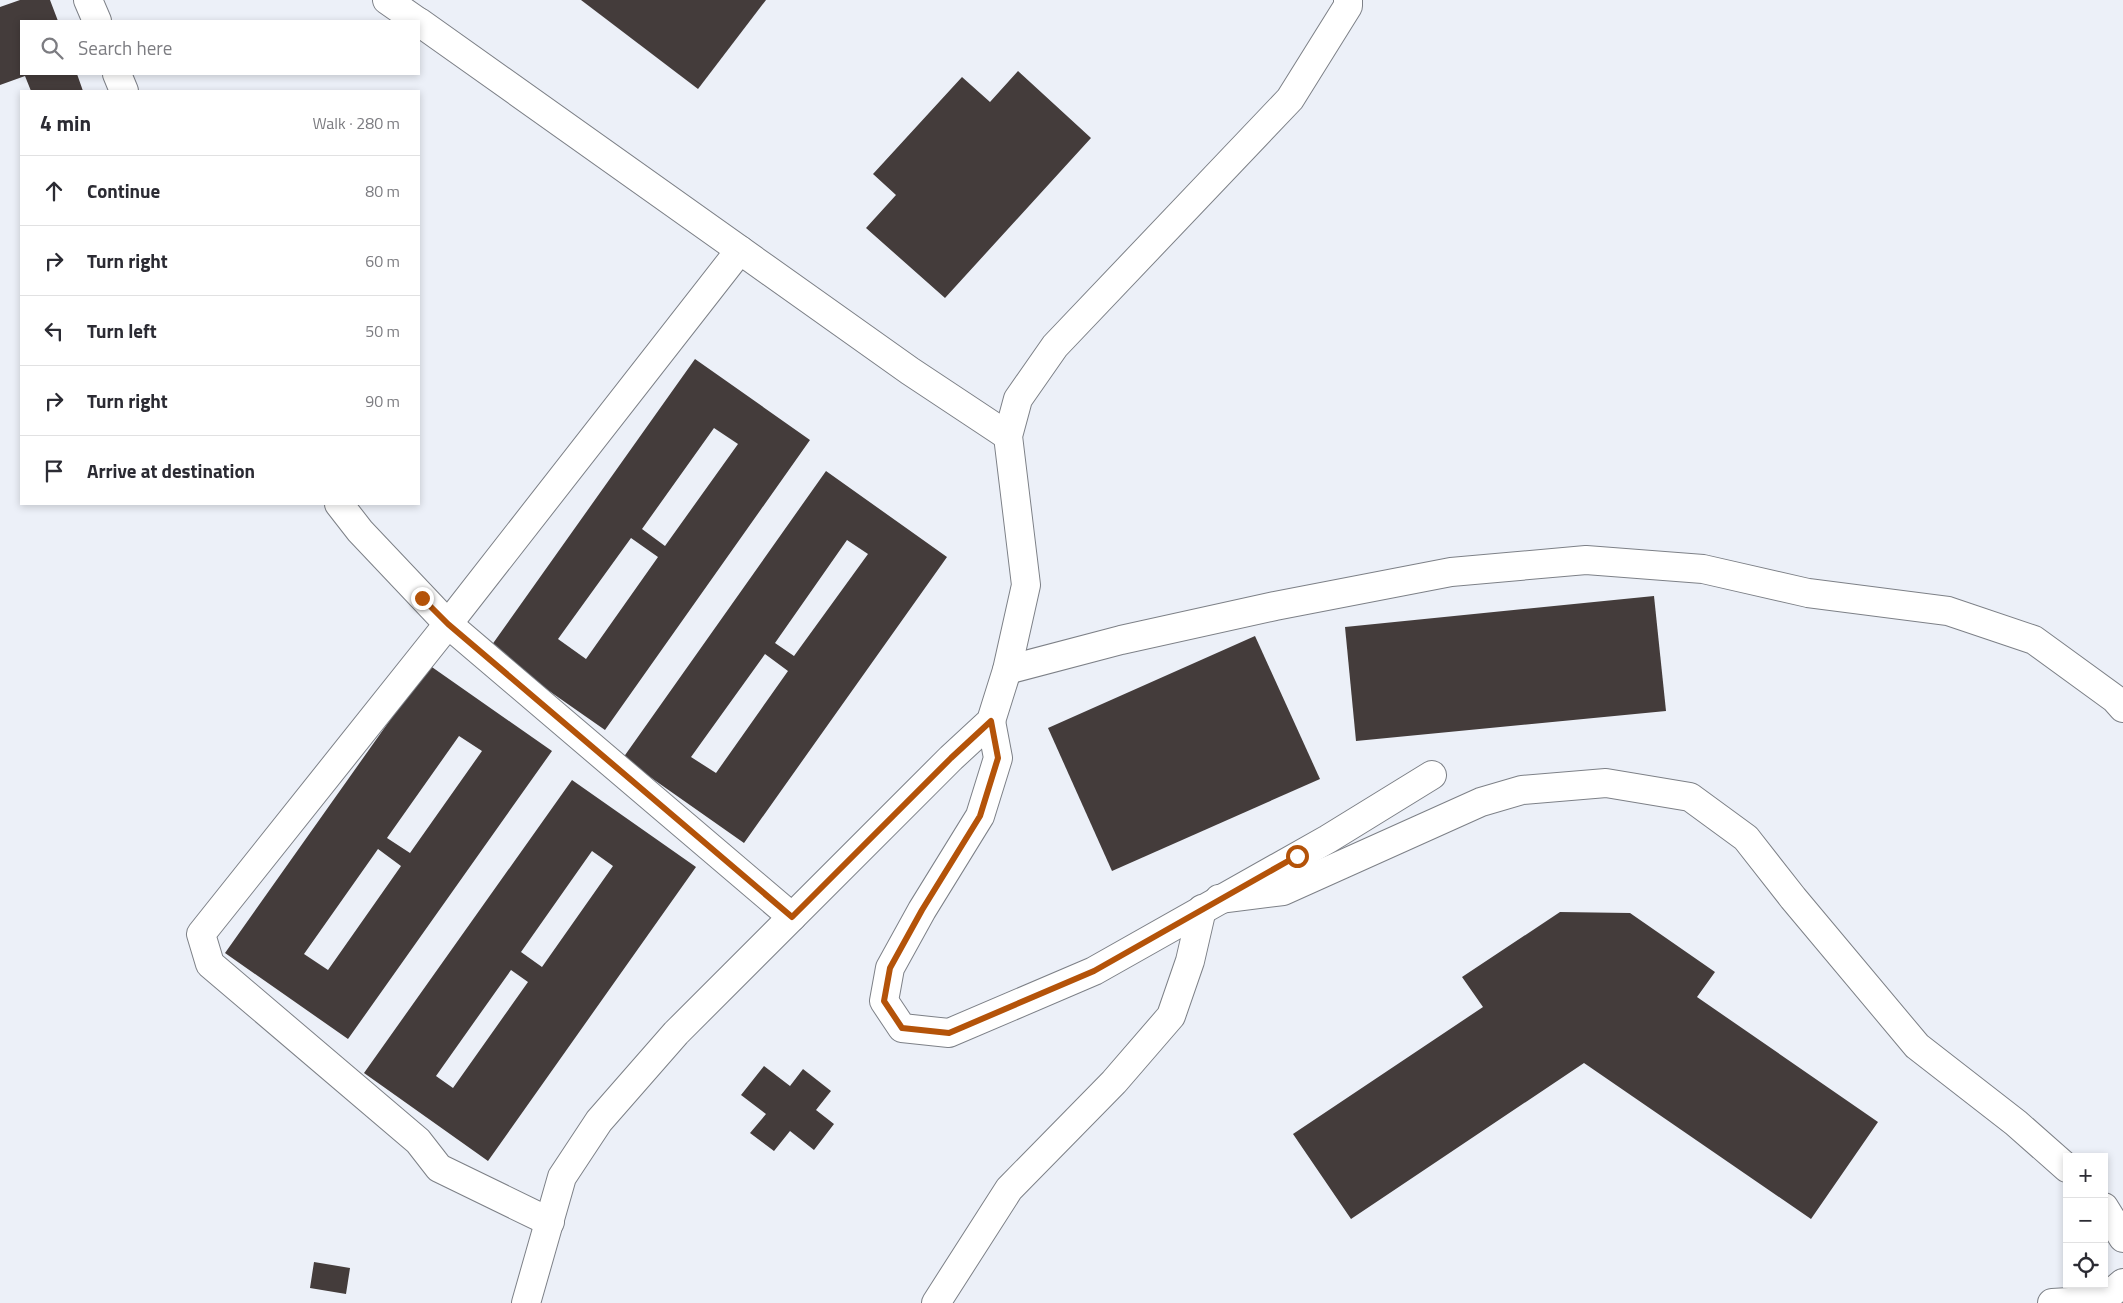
<!DOCTYPE html>
<meta charset="utf-8">
<style>
:root{--surface:#fff;--page:#f7f7f7;--text:#2b2b33;--muted:#7c7c81;--line:#e1e1e2}
body{margin:0;font-family:"Titillium Web",sans-serif;background:var(--page);color:var(--text)}
.controls{position:absolute;right:15px;bottom:15px;display:grid;overflow:hidden;border-radius:0px;box-shadow:0 2px 8px #0003}
.controls button{width:45px;height:45px;display:grid;place-items:center;padding:0;border:0;border-bottom:1px solid var(--line);background:var(--surface);color:var(--text);font:25px sans-serif}
.stop{position:absolute;width:15px;height:15px;margin:-11px;border:4px solid #b45309;border-radius:50%;background:#fff}
.stop.end{background:#b45309;border-color:#fff;box-shadow:0 1px 5px #0008}
.list{margin:0;padding:0;list-style:none}
h2{display:flex;justify-content:space-between;align-items:center;height:65px;margin:0;padding:0 20px;font-size:21px}
h2 small{font-size:16px;font-weight:400;color:var(--muted)}
.list li{display:grid;grid-template-columns:32px 1fr auto;gap:15px;align-items:center;box-sizing:border-box;height:70px;padding:0 20px;border-top:1px solid var(--line)}
.list b{display:block;font-size:19px;white-space:nowrap}
.list em{font-size:16px;font-style:normal;color:var(--muted)}
.icon{flex:none;width:28px;height:28px;fill:none;stroke:currentColor;stroke-width:2;stroke-linecap:round;stroke-linejoin:round}
.map{position:relative;flex:none;width:2123px;height:1303px;overflow:hidden}
.search{position:absolute;background:var(--surface);box-shadow:0 2px 8px #0003;left:20px;top:20px;width:400px;height:55px;display:flex;align-items:center;gap:12px;box-sizing:border-box;padding:0 18px;border-radius:0px;color:var(--muted);font-size:19px}
.panel{position:absolute;background:var(--surface);box-shadow:0 2px 8px #0003;left:20px;top:90px;width:400px;height:415px;border-radius:0px}
.map>svg:first-child{display:block}
.building{fill:#443c3b;fill-rule:evenodd}
.lines{fill:none;stroke-linecap:round;stroke-linejoin:round}
.street-casing{stroke:#7d8087;stroke-width:30}
.street{stroke:#fff;stroke-width:28}
.route{stroke:#b45309;stroke-width:6}
</style>
<div class="map">
<svg width="2123" height="1303" viewBox="0 0 2123 1303">
<rect width="100%" height="100%" fill="#ecf0f8"/>
<g class="building">
<polygon points="20,0 50,0 58,21 21,21 21,74 77,74 83,91 31,91 25,76 0,85 0,7"/>
<polygon points="581,0 766,0 698,89"/>
<polygon points="1018,71 1091,138 945,298 866,228 896,195 873,174 962,77 990,102"/>
<path d="M695 359 810 440 605 730 489 649ZM714 428 738 444 665 546 642 529ZM631 538 658 557 586 659 558 639Z"/>
<path d="M826 471 947 557 744 843 623 758ZM847 540 868 554 794 656 775 643ZM765 654 788 671 716 773 691 757Z"/>
<polygon points="1654,596 1666,711 1356,741 1345,627"/>
<polygon points="1255,636 1320,779 1112,871 1048,728"/>
<path d="M429 665 552 751 348 1039 225 953ZM459 736 482 751 410 853 387 838ZM378 849 401 866 328 970 304 954Z"/>
<path d="M572 780 696 867 488 1161 364 1073ZM592 851 613 866 542 967 521 952ZM511 970 528 982 453 1088 436 1076Z"/>
<polygon points="1560,912 1630,913 1715,972 1697,997 1878,1122 1811,1219 1584,1063 1351,1219 1293,1134 1483,1007 1462,977"/>
<polygon points="764,1066 790,1086 803,1069 831,1091 816,1110 834,1124 814,1150 790,1131 774,1151 750,1133 766,1114 741,1095"/>
<polygon points="314,1262 350,1268 346,1294 310,1288"/>
</g>
<g class="lines">
<defs>
<g id="street">
<polyline points="88,0 97,21"/>
<polyline points="387,0 417,21"/>
<polyline points="419,22 910,371 1008,436"/>
<polyline points="117,74 124,91"/>
<polyline points="339,504 360,531 448,624 740,250"/>
<polyline points="1007,670 1121,640 1275,606 1451,572 1586,560 1703,569 1808,593 1948,611 2034,640 2115,699 2123,708"/>
<polyline points="991,721 998,758 980,816 922,910 890,968 884,1001 902,1028 949,1033 1094,971 1328,839 1432,775"/>
<polyline points="1219,899 1283,891 1481,802 1522,790 1606,783 1690,797 1746,838 1793,898 1917,1046 2016,1123 2067,1168"/>
<polyline points="2104,1207 2123,1238"/>
<polyline points="550,1222 439,1168 418,1141 210,964 201,934 448,624 792,917"/>
<polyline points="526,1303 562,1177 599,1121 676,1033 951,758 991,721 1007,670 1026,585 1008,436 1018,399 1055,346 1290,99 1348,6 1348,0"/>
<polyline points="936,1303 1009,1189 1114,1082 1171,1016 1190,961 1202,909"/>
<polyline points="2052,1303 2103,1300 2123,1283"/>
</g>
</defs>
<use href="#street" class="street-casing"/>
<use href="#street" class="street"/>
</g>
<g class="lines">
<polyline class="route" points="422,598 448,624 792,917 951,758 991,721 998,758 980,816 922,910 890,968 884,1001 902,1028 949,1033 1094,971 1297,856"/>
</g>
</svg>
<div class="controls">
<button>+</button>
<button>−</button>
<button><svg class="icon" aria-label="locate" viewBox="0 0 24 24"><circle cx="12" cy="12" r="6"/><path d="M12 2v4M12 18v4M2 12h4M18 12h4"/></svg></button>
</div>
<div class="stop" style="left:1297px;top:856px"></div>
<div class="stop end" style="left:422px;top:598px"></div>
<div class="search"><svg class="icon" aria-label="search" viewBox="0 0 24 24"><circle cx="10" cy="10" r="6"/><path d="M15 15l6 6"/></svg>Search here</div>
<section class="panel">
<h2>4 min<small>Walk · 280 m</small></h2>
<ul class="list">
<li><svg class="icon" aria-label="ahead" viewBox="0 0 24 24"><path d="M12 20V5M6 11l6-6 6 6"/></svg><div><b>Continue</b></div><em>80 m</em></li>
<li><svg class="icon" aria-label="right" viewBox="0 0 24 24"><path d="M7 20v-9h11M14 6l5 5-5 5"/></svg><div><b>Turn right</b></div><em>60 m</em></li>
<li><svg class="icon" aria-label="left" viewBox="0 0 24 24"><path d="M17 20v-9H6M10 6l-5 5 5 5"/></svg><div><b>Turn left</b></div><em>50 m</em></li>
<li><svg class="icon" aria-label="right" viewBox="0 0 24 24"><path d="M7 20v-9h11M14 6l5 5-5 5"/></svg><div><b>Turn right</b></div><em>90 m</em></li>
<li><svg class="icon" aria-label="arrive" viewBox="0 0 24 24"><path d="M6 21V4h12l-3 4 3 4H6"/></svg><div><b>Arrive at destination</b></div></li>
</ul>
</section>
</div>
